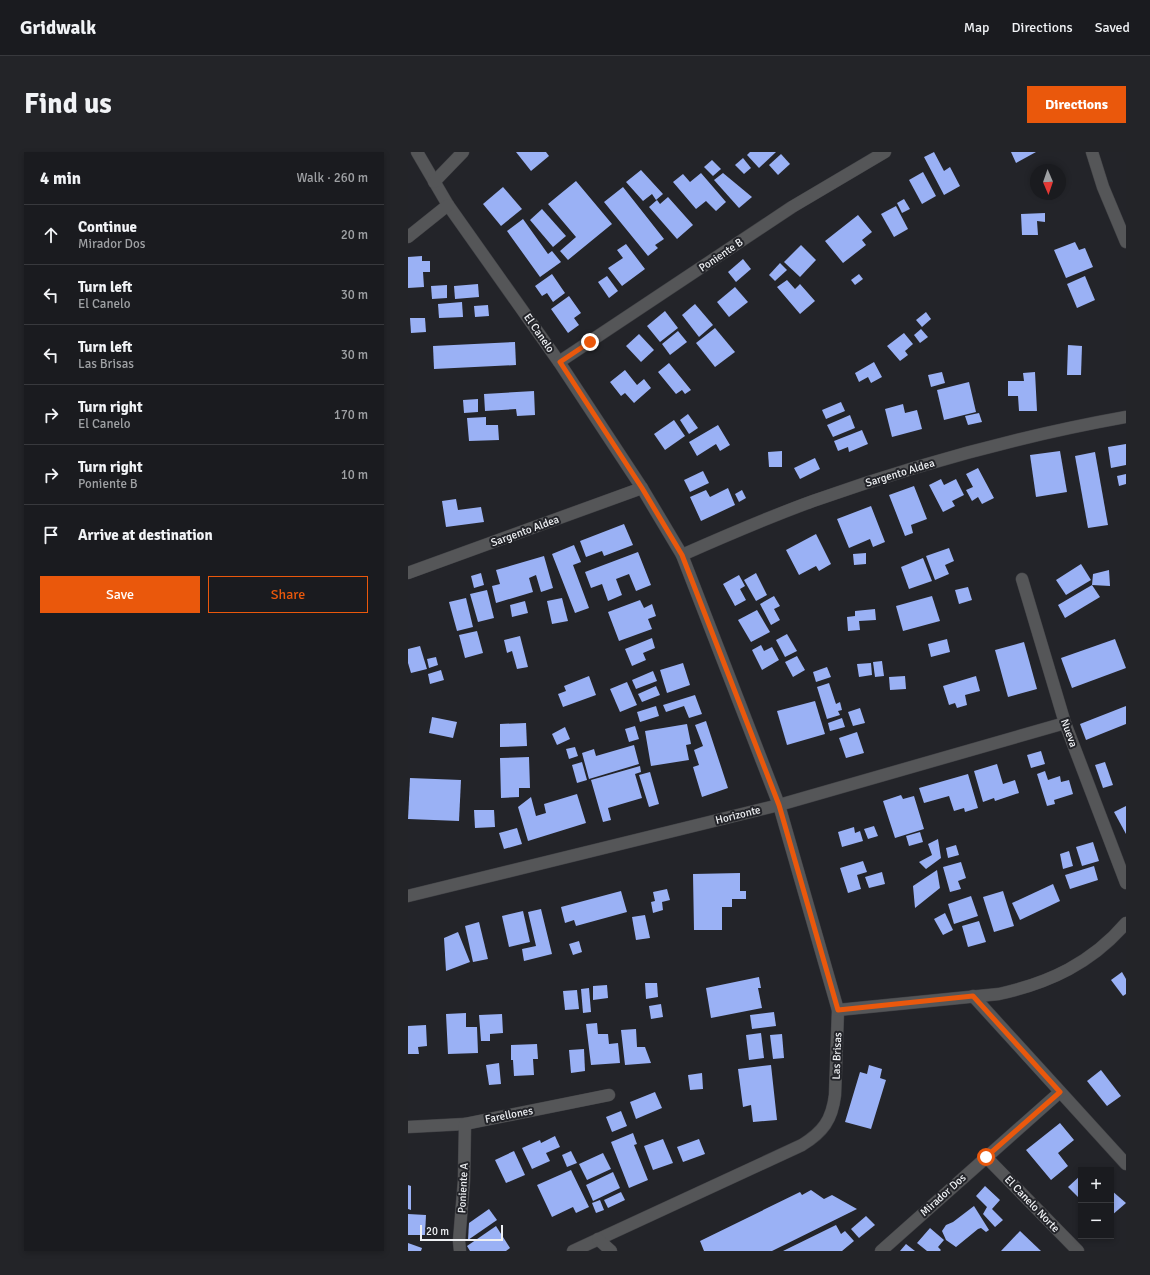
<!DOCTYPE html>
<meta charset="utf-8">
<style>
:root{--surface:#1a1b1f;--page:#232428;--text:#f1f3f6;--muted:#9fa1a4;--line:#38393d;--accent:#ea580c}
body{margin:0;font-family:Signika,sans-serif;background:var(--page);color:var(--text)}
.controls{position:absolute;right:12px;bottom:12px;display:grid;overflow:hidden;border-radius:0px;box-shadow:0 2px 6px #0003}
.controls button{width:36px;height:36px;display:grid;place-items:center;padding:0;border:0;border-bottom:1px solid var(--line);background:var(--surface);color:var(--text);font:20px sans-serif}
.compass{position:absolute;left:622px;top:12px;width:36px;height:36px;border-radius:50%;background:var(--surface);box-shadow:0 2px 6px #0003;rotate:178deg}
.scale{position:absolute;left:12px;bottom:10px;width:83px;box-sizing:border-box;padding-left:4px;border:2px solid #eff1f4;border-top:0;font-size:11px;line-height:14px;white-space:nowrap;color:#eff1f4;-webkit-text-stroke:3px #232429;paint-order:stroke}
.stop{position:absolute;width:12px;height:12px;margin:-9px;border:3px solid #ea580c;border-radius:50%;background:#fff}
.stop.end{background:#ea580c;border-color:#fff;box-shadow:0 1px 4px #0008}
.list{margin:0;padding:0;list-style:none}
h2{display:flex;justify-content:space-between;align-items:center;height:52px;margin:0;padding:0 16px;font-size:17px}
h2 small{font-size:13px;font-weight:400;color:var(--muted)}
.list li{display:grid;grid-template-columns:26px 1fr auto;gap:12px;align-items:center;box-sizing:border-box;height:60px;padding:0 16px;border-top:1px solid var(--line)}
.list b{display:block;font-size:15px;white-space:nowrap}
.list p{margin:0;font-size:13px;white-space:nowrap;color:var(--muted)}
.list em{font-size:13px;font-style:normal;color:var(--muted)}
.actions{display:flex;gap:8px;padding:12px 16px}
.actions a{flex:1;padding:9px 0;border:1px solid var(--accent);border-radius:0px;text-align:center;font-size:14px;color:var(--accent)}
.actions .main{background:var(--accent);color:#fff}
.icon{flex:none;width:22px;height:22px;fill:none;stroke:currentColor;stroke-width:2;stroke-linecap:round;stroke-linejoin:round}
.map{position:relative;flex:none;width:718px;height:1099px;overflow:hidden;border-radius:0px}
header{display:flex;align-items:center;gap:24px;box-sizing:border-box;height:56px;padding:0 20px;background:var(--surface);border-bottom:1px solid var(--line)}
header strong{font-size:19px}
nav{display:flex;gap:22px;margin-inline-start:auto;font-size:14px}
.intro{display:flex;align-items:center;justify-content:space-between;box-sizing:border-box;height:96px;padding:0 24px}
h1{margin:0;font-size:28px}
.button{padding:10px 18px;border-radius:0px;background:var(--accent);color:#fff;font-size:14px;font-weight:700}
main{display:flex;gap:24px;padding:0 24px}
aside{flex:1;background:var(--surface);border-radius:0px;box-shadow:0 2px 6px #0003}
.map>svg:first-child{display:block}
.building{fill:#9ab1f5}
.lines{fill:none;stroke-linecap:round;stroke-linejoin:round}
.street-casing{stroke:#404145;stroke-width:13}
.street{stroke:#555658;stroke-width:12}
.route{stroke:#ea580c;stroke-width:5}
.labels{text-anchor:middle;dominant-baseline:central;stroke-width:4;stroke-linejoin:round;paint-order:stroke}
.street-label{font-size:11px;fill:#eff1f4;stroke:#232429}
</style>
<header>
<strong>Gridwalk</strong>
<nav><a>Map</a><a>Directions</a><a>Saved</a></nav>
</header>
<div class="intro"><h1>Find us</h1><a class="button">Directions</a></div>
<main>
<aside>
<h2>4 min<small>Walk · 260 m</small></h2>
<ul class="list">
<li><svg class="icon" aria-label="ahead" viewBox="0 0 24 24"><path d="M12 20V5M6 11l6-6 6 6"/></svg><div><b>Continue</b><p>Mirador Dos</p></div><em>20 m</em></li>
<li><svg class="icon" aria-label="left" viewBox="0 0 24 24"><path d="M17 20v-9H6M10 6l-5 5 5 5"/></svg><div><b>Turn left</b><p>El Canelo</p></div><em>30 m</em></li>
<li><svg class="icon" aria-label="left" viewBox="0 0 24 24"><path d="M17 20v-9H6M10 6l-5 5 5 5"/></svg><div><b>Turn left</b><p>Las Brisas</p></div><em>30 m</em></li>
<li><svg class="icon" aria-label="right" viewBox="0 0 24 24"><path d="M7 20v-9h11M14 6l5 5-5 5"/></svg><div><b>Turn right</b><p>El Canelo</p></div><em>170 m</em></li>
<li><svg class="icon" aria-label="right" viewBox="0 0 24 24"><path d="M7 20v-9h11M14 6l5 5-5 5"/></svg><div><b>Turn right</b><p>Poniente B</p></div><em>10 m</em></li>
<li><svg class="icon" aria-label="arrive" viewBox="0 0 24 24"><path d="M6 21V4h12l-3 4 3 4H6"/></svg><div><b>Arrive at destination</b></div></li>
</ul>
<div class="actions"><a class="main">Save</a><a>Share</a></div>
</aside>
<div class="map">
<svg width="718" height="1099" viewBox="0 0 718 1099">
<rect width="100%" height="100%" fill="#232429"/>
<g class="building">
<polygon points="108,0 138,0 141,4 123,19"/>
<polygon points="342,0 368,0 351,16 339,3"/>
<polygon points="526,0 536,19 542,15 552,34 536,43 516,5"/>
<polygon points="603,0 628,0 608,11"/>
<polygon points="373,2 382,12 370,23 361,13"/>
<polygon points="335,6 343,16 336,22 327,13"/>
<polygon points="304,8 313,17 305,24 296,15"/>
<polygon points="233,18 255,42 248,48 244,42 235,49 218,30"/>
<polygon points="515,20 528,44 514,52 501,28"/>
<polygon points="293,21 318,50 308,59 298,49 288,57 265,30 275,22 282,30"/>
<polygon points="315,21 344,45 331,56 306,28"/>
<polygon points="168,29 204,72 160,108 152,99 168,85 140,52"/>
<polygon points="95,35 114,57 93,74 75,52"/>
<polygon points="215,35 256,87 247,93 250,96 240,104 196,50"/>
<polygon points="260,45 285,73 269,87 241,55 249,48 252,52"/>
<polygon points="496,47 502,57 494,61 489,51"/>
<polygon points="488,54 500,77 486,85 473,62"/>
<polygon points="134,57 158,84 145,95 122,68"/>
<polygon points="637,61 637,70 629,69 630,83 614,83 613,62"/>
<polygon points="450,63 464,80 454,88 458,93 435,111 417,89"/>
<polygon points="115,67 140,102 144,99 153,110 132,125 99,79"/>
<polygon points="667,90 671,98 677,96 685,115 658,126 646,98"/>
<polygon points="218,92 237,117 214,134 200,116 215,106 209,98"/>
<polygon points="393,93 408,108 392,125 376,110"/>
<polygon points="14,104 14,109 22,109 22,120 15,120 16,135 0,136 0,105"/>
<polygon points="335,107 343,117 328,130 320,120"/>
<polygon points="372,111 379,118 367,129 361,123"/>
<polygon points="144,122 157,141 145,150 139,141 134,144 127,134"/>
<polygon points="451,122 455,127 447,133 443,128"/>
<polygon points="199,124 210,139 201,146 190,130"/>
<polygon points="677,124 687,148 669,156 659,132"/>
<polygon points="379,128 387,137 392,132 407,149 392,162 369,135"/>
<polygon points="70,132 71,145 47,147 46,134"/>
<polygon points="39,133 39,146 24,147 23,134"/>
<polygon points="327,135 340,150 321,165 309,150"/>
<polygon points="161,144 173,161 166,166 171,173 160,181 143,157"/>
<polygon points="54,150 55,165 31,166 30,152"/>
<polygon points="287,152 305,173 291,185 274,163"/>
<polygon points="80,153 81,164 67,165 66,154"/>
<polygon points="257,159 270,176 252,190 239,174"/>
<polygon points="518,160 523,167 514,175 508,168"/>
<polygon points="2,166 17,166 18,180 3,181"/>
<polygon points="307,176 327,200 307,215 288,191"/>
<polygon points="513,177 520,185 512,191 506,183"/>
<polygon points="270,179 279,190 262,203 254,192"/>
<polygon points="496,181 505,192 497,199 500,203 492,209 479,194"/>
<polygon points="231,182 246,198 233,210 218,194"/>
<polygon points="107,190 108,213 26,217 25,194"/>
<polygon points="660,193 674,194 673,223 659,223"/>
<polygon points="466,210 474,225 463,231 460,225 451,230 447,221"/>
<polygon points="261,211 283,238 277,242 274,238 268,242 250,220"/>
<polygon points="217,218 229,233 236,227 243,236 226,251 217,241 213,244 202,230"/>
<polygon points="534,220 537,231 523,235 520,223"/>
<polygon points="627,220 629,259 611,259 610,244 600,244 600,229 616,229 615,221"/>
<polygon points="561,230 568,260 536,268 529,238"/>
<polygon points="126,239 127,263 109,264 108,257 77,259 76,242"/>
<polygon points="70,247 70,260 56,261 55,248"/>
<polygon points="433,250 437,259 418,267 414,258"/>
<polygon points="495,252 497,261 509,258 514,277 484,285 477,257"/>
<polygon points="571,261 574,270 560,273 557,264"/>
<polygon points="280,262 290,276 281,282 272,268"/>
<polygon points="442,263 447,276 425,285 419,273"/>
<polygon points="78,265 78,273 90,273 91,288 61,289 59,266"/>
<polygon points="266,268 277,284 257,298 246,282"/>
<polygon points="310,273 322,293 312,299 308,292 289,304 281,290"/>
<polygon points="454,278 460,292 441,300 440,295 430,299 426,289"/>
<polygon points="718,292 718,313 703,316 700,295"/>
<polygon points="374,299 374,315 361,315 360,300"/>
<polygon points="652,299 659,340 628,345 622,303"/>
<polygon points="687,300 700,373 680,376 667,304"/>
<polygon points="407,306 412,317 392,327 386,316"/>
<polygon points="570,316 586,346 574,352 570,345 564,349 558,338 565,335 558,322"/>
<polygon points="295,319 301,331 282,340 276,328"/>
<polygon points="718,322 718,332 711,334 709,324"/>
<polygon points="533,327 536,333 548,327 556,343 544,349 547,354 535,360 521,333"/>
<polygon points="506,334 519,367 503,373 505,381 497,384 481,343"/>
<polygon points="320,336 327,353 293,369 282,345 298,338 302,345"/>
<polygon points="334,338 338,346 331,350 327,342"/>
<polygon points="48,347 50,358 73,355 76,370 38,375 34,349"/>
<polygon points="463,354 477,390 465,395 462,387 441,396 429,367"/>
<polygon points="216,372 225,393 196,404 194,399 178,405 172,389"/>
<polygon points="408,382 423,412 411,419 408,414 391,423 378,398"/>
<polygon points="166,393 173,410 165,413 181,456 167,461 144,402"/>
<polygon points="541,396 546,409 537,413 541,422 527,428 518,404"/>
<polygon points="230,400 243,433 228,439 221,422 208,427 214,443 200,449 194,432 183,436 177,420"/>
<polygon points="458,401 458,412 446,413 445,402"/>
<polygon points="136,404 145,436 133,440 128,423 121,426 125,440 88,451 84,434 92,432 88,418"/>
<polygon points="515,406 524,429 501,437 493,415"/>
<polygon points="673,412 683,428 658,443 648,428"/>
<polygon points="701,418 702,434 684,433 685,422"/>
<polygon points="73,421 76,433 66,436 63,424"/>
<polygon points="348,421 359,443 348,449 336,428"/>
<polygon points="331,423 337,434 332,437 338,448 327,454 315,432"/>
<polygon points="684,433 692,445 657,466 650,453"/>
<polygon points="560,435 564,448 551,452 547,438"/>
<polygon points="79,438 86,466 70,470 62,442"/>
<polygon points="366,444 372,454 366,457 372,468 363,473 352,452"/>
<polygon points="524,444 532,469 495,479 488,454"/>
<polygon points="58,446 65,475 49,479 41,450"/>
<polygon points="154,446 160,469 144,472 139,449"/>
<polygon points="232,448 236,456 244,452 248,464 240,467 244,477 211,489 200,460"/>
<polygon points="117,449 120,461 104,465 102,453"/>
<polygon points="467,457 468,468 451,469 452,478 440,479 439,465 447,464 447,459"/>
<polygon points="349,458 362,480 343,490 330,468"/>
<polygon points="69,479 75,501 57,506 51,483"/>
<polygon points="379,482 389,499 377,505 368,488"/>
<polygon points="112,484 120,515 109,517 104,499 99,501 96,488"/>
<polygon points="244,486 247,496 235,501 238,508 224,514 217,497"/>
<polygon points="539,487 542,500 523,505 520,492"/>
<polygon points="707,487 718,516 664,536 653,506"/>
<polygon points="616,490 629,537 600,545 587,498"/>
<polygon points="353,493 356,499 364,495 371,508 354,518 344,498"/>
<polygon points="12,494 19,517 3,521 0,511 0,497"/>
<polygon points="389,504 397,518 385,525 377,510"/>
<polygon points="28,505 30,513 21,516 19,507"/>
<polygon points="474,509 476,524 467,525 465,510"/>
<polygon points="275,511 282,533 259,541 252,518"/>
<polygon points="463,511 464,523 451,525 449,512"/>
<polygon points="419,515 423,525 408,530 405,520"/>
<polygon points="33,518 36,528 22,532 20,522"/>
<polygon points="245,519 249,529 228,537 224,528"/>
<polygon points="181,524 188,543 155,555 150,542 158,539 156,534"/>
<polygon points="497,524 498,537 482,538 481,525"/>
<polygon points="568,524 572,539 557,543 559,553 549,556 547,551 541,553 535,534"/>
<polygon points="219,530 229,553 212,560 202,537"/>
<polygon points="421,531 428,552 432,550 434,558 430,559 432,563 419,567 409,535"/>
<polygon points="248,534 252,543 234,550 230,542"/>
<polygon points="287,543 294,562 281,566 276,554 258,560 255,553"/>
<polygon points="407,549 417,582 379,593 369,559"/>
<polygon points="248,554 251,564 232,570 229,560"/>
<polygon points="718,554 718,572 678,588 672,572"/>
<polygon points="452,556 457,571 445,574 440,560"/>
<polygon points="24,565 49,570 45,586 21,581"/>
<polygon points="434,566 437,575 422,579 420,571"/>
<polygon points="298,569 320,636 294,645 285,615 291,613 286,598 295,594 287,573"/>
<polygon points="118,571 119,594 92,595 92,572"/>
<polygon points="279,572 283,592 278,593 281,608 243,614 237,579"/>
<polygon points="227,574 231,587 221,590 217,577"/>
<polygon points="157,575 162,587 149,593 144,582"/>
<polygon points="449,580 456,601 438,606 431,586"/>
<polygon points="226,593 231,612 181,627 174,601 186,597 188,604"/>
<polygon points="167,595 170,604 161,607 158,597"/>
<polygon points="633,599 637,612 623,616 619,603"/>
<polygon points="121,605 122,636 111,636 111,645 93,646 92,606"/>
<polygon points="174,610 179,628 169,631 164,613"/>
<polygon points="697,610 705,633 695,636 687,613"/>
<polygon points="589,612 595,632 607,628 611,641 587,649 586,646 575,650 566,619"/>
<polygon points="232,614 233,620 227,622 234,646 200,656 203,668 195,670 183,628"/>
<polygon points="637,619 640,628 652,624 653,630 661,628 665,642 646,648 647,652 639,654 629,622"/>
<polygon points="242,620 251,652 241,655 231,623"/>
<polygon points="560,622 570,656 557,660 556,656 546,659 541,644 516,651 511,636"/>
<polygon points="2,626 53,628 51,669 0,667"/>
<polygon points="169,642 178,671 120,689 110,655 123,645 128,664 138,661 136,652"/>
<polygon points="493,643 495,647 506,644 516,677 487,686 475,649"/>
<polygon points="718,654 718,682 706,660"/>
<polygon points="66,658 86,658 87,675 67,676"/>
<polygon points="466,674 470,684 460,687 456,677"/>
<polygon points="446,675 447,681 452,679 455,689 434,695 430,680"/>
<polygon points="109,676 114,692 96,697 91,681"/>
<polygon points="512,680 515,690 501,694 498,684"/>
<polygon points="530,687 533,706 518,717 511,710 524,703 520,692"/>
<polygon points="685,690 691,709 674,714 668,695"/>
<polygon points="548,693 551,703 540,706 538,696"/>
<polygon points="661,699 665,714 655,717 652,702"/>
<polygon points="455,709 459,720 449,723 453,737 440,741 432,716"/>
<polygon points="553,710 558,726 550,729 553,737 542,740 535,715"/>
<polygon points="686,714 690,728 662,737 657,723"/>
<polygon points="529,718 532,736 507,756 505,734"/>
<polygon points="474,720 477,732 461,736 457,725"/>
<polygon points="332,721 332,739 338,739 338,747 324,747 324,755 314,755 314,778 286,778 285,722"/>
<polygon points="645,732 652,749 612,768 604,751"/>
<polygon points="259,737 262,748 254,750 255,758 245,761 243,750 247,749 245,740"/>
<polygon points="213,739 219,760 168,774 166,768 157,771 153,755"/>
<polygon points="595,739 606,774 586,780 575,745"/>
<polygon points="563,744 570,764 546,772 540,752"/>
<polygon points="133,757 144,802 116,809 114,797 128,794 120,760"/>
<polygon points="115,759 122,790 101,795 94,764"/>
<polygon points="537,761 545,778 535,783 526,767"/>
<polygon points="237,763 242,786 228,788 224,765"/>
<polygon points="571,769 578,790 560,795 554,774"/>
<polygon points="71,770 80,807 65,810 57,774"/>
<polygon points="50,780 62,810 38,819 36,786"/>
<polygon points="171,789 174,800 165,803 161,792"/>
<polygon points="714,820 718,827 718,842 715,844 703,828"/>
<polygon points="351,825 353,836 350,836 354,856 303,866 298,836"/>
<polygon points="237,831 249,831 250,845 238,847"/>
<polygon points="199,833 200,846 185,848 185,834"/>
<polygon points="181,836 183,860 175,861 173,837"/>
<polygon points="169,838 171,857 157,858 155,839"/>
<polygon points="253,852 255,865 243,867 241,854"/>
<polygon points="366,860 368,874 344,877 342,863"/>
<polygon points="58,861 58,875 69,875 70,901 40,902 38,862"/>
<polygon points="94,862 95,881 82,882 82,889 73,889 71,863"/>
<polygon points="189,871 190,882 200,882 201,892 210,891 212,911 183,913 178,872"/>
<polygon points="18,873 19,894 10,895 11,902 0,902 0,874"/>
<polygon points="228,877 229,895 237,895 243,911 217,913 213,878"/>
<polygon points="353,881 356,906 341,908 338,883"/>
<polygon points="374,882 376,906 365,907 362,883"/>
<polygon points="129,892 130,907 125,907 126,923 106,924 105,908 103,908 103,893"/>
<polygon points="176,897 177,919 163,921 161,898"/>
<polygon points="91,911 93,932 81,933 78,913"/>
<polygon points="363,913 369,968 345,970 343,953 335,955 330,917"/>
<polygon points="461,913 474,917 472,926 478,928 463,977 437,970 452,920 459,922"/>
<polygon points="693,918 713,944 699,954 679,929"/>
<polygon points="294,921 295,937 282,938 280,923"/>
<polygon points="247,940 254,956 228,967 222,950"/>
<polygon points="213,959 219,974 204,980 198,965"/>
<polygon points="652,971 666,988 650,1001 660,1014 643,1028 618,998"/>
<polygon points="225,981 229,992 226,993 240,1028 221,1036 203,990"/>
<polygon points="147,984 152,995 138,1001 142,1009 124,1017 114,996 132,988 133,991"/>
<polygon points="255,987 265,1011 245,1018 236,994"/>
<polygon points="291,987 297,1002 275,1010 269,995"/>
<polygon points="106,999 117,1023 98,1031 87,1008"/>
<polygon points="163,999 169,1011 159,1015 154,1003"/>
<polygon points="195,1001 203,1017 179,1028 171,1012"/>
<polygon points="163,1018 181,1055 168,1061 165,1055 144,1065 129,1033"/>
<polygon points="205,1020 212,1036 185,1049 178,1033"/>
<polygon points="673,1023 673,1048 660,1035"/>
<polygon points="0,1033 3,1034 3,1058 0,1057"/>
<polygon points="577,1034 592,1048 584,1057 595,1068 587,1075 575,1062 579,1055 568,1044"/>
<polygon points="403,1038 416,1047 424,1043 449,1057 364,1099 296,1099 292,1089 392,1040 394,1043"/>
<polygon points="703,1038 718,1051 703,1064"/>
<polygon points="213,1040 217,1048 200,1056 196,1048"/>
<polygon points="192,1048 196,1058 188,1061 184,1051"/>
<polygon points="566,1054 581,1078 578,1080 573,1076 570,1077 548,1095 538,1088 534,1079 538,1073 545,1070"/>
<polygon points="81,1057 89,1068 60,1088 61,1071"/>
<polygon points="0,1062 18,1063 17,1083 0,1083"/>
<polygon points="458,1064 467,1073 451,1086 443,1077"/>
<polygon points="428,1073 433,1082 437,1079 446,1089 434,1099 375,1099"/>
<polygon points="88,1074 102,1096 98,1099 62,1099 59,1094"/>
<polygon points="522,1076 536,1088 530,1095 533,1098 532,1099 519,1099 509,1091"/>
<polygon points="612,1079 633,1099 593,1099"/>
<polygon points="0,1091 14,1096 13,1099 0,1099"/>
<polygon points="498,1092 507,1099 492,1099"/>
</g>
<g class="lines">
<defs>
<g id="street">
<path d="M9 0 40 53 151 210 234 336 274 403 371 653 430 858 427 943C424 968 415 980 394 993L165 1099"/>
<polyline points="684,0 695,35 718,90"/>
<polyline points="26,30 55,0"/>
<polyline points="0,85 40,53"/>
<polyline points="151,210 384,55 477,0"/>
<path d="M274 403C317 384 361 365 405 349 507 313 612 284 718 265"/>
<polyline points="0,421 234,336"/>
<polyline points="614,427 657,571 718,731"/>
<polyline points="0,744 371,653 657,571"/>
<polyline points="565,844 718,1012"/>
<path d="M430 858 591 842C641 831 684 811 718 771"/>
<polyline points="0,975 57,972 201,943"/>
<polyline points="578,1005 670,1099"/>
<polyline points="190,1087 203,1099"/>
<polyline points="52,1099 51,1089 56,1028 57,972"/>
<polyline points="473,1099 652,940"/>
</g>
</defs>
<use href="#street" class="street-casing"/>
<use href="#street" class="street"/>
</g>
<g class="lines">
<polyline class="route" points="182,190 152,210 234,336 274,403 371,653 430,858 565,844 652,940 578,1005"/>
</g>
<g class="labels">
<g class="street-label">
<text transform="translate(313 103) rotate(-34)">Poniente B</text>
<text transform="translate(131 181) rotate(55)">El Canelo</text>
<text transform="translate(492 321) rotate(-17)">Sargento Aldea</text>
<text transform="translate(117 379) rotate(-20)">Sargento Aldea</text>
<text transform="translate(661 581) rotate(70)">Nueva</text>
<text transform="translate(330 663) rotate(-14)">Horizonte</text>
<text transform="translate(429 904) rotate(-88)">Las Brisas</text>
<text transform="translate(101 963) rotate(-11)">Farellones</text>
<text transform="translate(55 1036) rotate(-87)">Poniente A</text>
<text transform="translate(535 1043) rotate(-42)">Mirador Dos</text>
<text transform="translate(624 1052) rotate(46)">El Canelo Norte</text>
</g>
</g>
</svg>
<div class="controls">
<button>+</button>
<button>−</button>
</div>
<svg class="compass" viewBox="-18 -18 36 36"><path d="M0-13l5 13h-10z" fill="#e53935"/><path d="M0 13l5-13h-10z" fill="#9fa1a4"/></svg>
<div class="scale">20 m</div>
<div class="stop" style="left:578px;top:1005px"></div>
<div class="stop end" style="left:182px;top:190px"></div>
</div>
</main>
